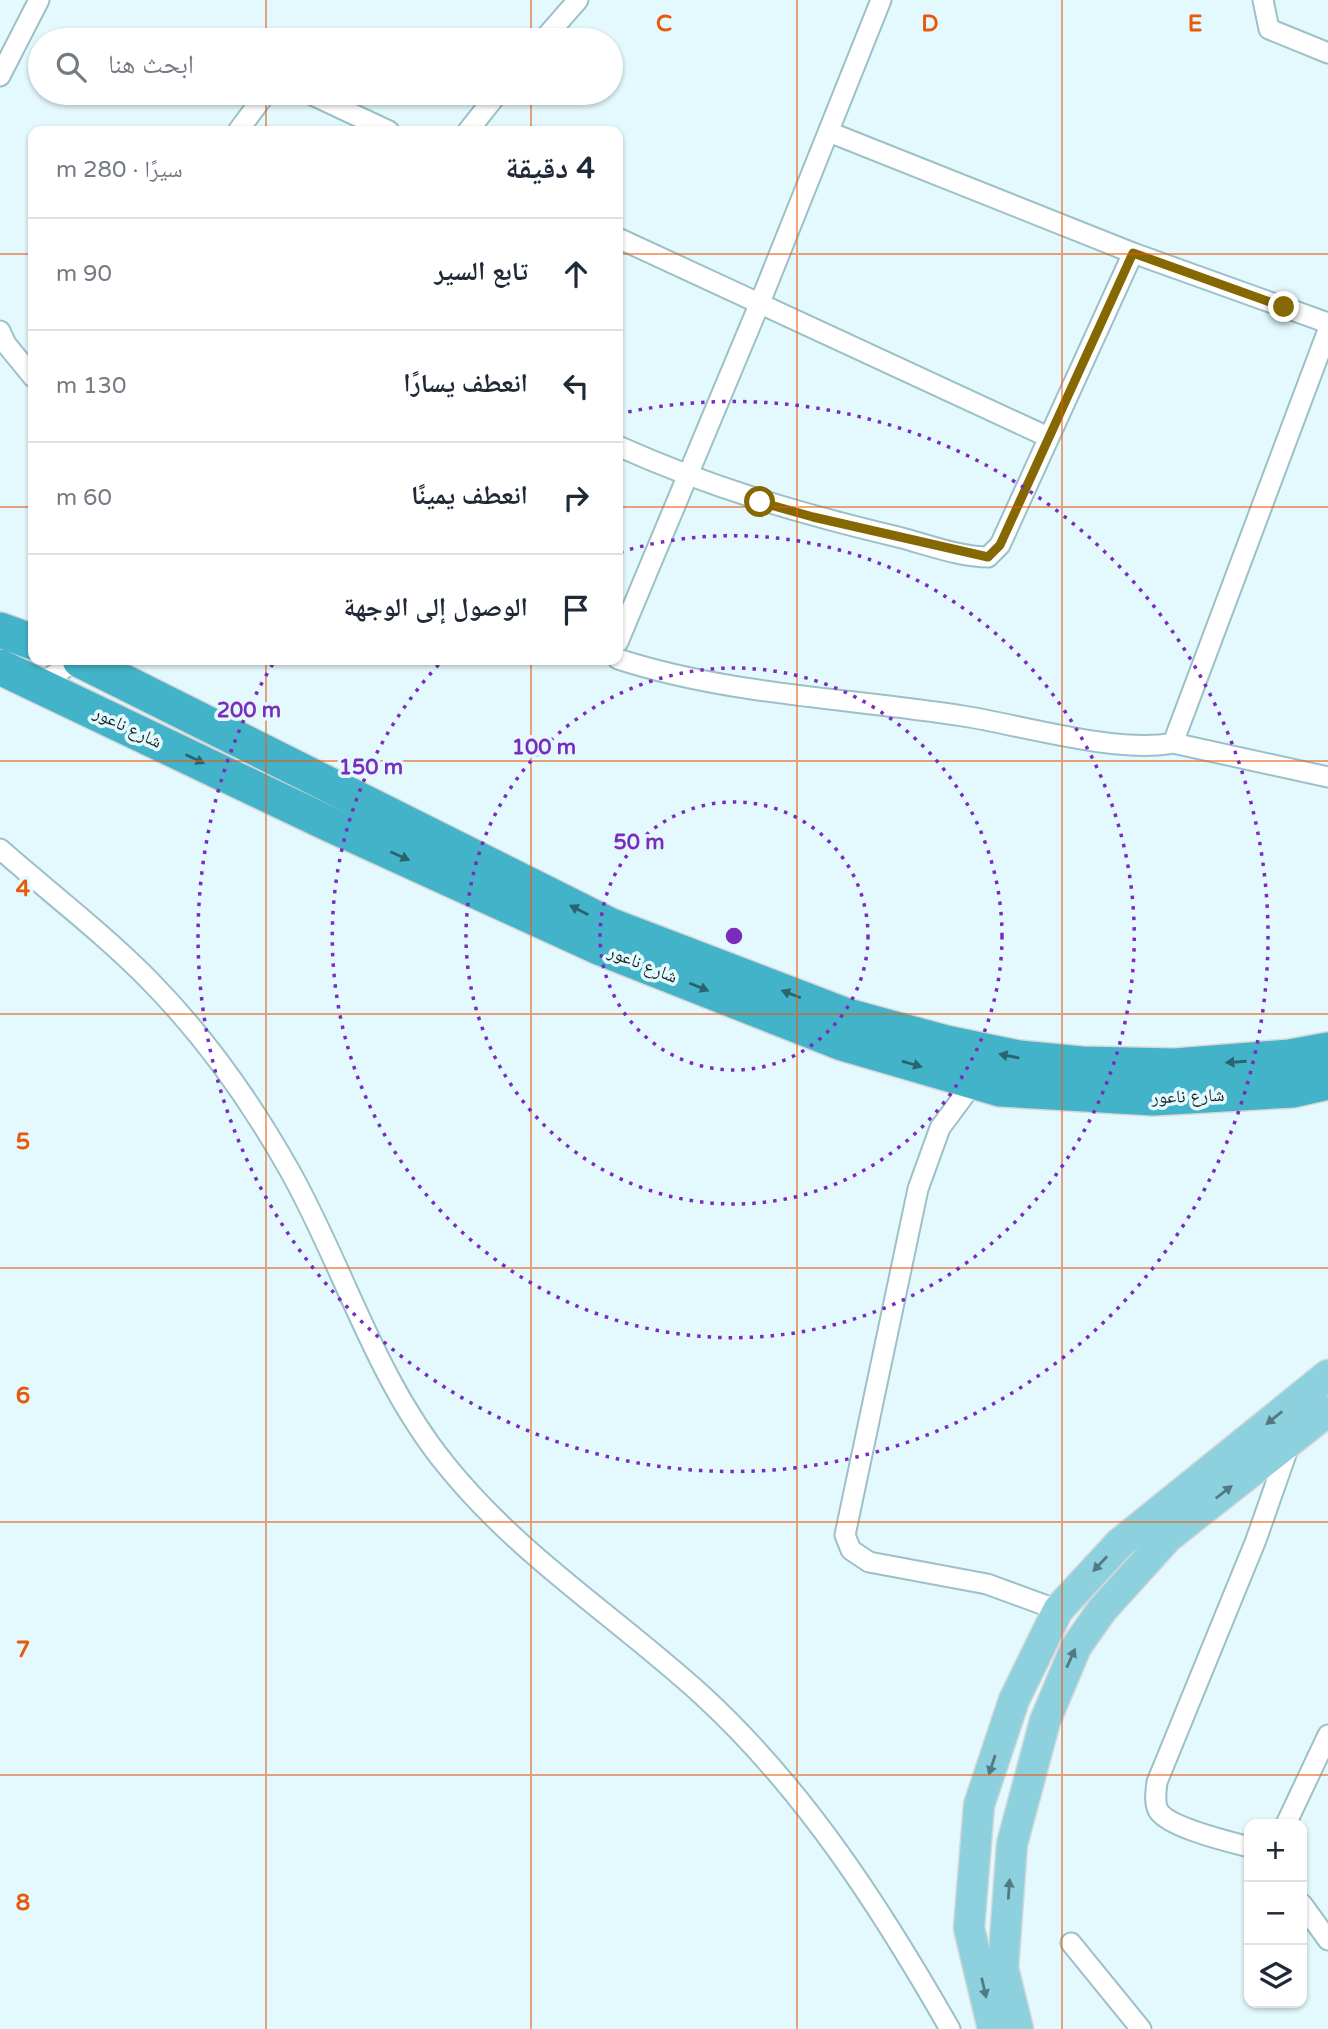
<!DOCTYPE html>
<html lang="ar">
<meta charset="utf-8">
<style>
:root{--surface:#fff;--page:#f6f6f7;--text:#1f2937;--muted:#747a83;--line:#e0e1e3}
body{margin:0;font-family:"Varela Round","Noto Naskh Arabic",sans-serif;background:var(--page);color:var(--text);direction:rtl}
.controls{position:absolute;right:21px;bottom:21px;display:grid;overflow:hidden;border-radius:14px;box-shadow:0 2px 5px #0004}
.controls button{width:63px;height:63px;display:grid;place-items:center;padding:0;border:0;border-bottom:2px solid var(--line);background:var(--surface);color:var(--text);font:35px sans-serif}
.stop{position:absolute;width:21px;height:21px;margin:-16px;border:5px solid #866803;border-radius:50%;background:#fff}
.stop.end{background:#866803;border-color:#fff;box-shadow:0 2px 7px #0008}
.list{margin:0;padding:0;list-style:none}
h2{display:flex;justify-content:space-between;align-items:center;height:91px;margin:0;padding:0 28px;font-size:30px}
h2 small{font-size:23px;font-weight:400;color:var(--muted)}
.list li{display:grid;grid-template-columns:46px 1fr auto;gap:21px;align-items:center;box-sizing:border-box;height:112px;padding:0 28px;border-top:2px solid var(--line)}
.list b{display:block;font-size:26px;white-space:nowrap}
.list em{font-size:23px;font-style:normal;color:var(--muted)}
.icon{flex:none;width:38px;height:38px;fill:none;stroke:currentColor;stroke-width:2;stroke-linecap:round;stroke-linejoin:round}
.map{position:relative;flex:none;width:1328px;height:2029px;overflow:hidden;direction:ltr}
.search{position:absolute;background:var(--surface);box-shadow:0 2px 5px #0004;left:28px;top:28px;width:595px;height:77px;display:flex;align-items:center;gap:18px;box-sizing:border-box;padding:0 24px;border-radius:38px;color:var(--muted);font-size:26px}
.panel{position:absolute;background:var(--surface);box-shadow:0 2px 5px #0004;left:28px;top:126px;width:595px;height:539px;border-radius:14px;direction:rtl}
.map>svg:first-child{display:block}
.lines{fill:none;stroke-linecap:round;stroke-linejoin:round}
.street-casing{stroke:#9dc0c8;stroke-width:23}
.primary-casing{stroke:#d5d7d8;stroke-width:33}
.highway-casing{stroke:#d5d7d8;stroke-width:38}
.street{stroke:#fff;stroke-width:19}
.primary{stroke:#8ed1de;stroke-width:30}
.highway{stroke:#42b3c8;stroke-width:35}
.oneway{fill:#29646f}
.oneway2{fill:#527a82}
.route{stroke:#866803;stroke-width:9}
.grid{fill:none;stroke:#e8590c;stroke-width:2;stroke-opacity:0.55}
.ring{fill:none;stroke:#7b2cbf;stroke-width:3.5;stroke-dasharray:3.5 7}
.labels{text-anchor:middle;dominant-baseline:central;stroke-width:7;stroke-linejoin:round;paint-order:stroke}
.street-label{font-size:18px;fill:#152326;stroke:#e3f9fd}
.grid-label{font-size:23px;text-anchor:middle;font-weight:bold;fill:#e8590c;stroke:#e3f9fd;stroke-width:7;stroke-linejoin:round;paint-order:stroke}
.centre{fill:#7b2cbf;stroke:#e3f9fd;stroke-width:3.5}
.ring-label{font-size:21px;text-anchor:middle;font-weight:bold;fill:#7b2cbf;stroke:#e3f9fd;stroke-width:7;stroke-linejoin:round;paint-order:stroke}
</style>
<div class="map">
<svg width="1328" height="2029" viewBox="0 0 1328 2029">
<rect width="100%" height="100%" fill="#e3f9fd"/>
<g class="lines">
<defs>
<g id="street">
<polyline points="1263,0 1269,29 1328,53"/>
<polyline points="543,40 578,0"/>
<polyline points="0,76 39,0"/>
<polyline points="308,93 389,131"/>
<polyline points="238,131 266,93"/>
<polyline points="468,131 498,93"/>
<polyline points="829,132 1133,253 1328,323"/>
<polyline points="618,238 1048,437"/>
<polyline points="0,331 6,344 33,377"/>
<path d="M618 446C709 487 801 514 898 537 926 544 959 557 988 557L1000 545 1133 253"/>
<polyline points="618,642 759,305 881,0"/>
<path d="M618 659C729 695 848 698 963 716 1021 725 1118 754 1173 743L1328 330"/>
<polyline points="40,684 77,660"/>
<polyline points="1173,743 1328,777"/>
<path d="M0 849C50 893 104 934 150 981 205 1037 253 1105 291 1173 345 1270 375 1378 446 1465 519 1556 618 1618 703 1696 806 1791 882 1910 950 2029"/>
<polyline points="974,1082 940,1128 918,1189 845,1535 851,1550 869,1562 987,1584 1058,1610"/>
<polyline points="1286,1824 1328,1735"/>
<path d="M1249 1847C1230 1842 1167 1827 1158 1810 1154 1801 1156 1791 1157 1782L1256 1540 1290 1443"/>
<polyline points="1302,1904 1328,1940"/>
<polyline points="1071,1943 1141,2029"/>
</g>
<g id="primary">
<polyline points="993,2029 969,1928 979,1805 1014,1700 1058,1610 1120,1543 1328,1375"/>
<polyline points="1018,2029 1003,1968 1012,1844 1045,1721 1076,1647 1102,1610 1168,1537 1328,1411"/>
</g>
<g id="highway">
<polyline points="0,630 33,642"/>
<polyline points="80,660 609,925 847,1016 946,1043 1019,1058 1082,1064 1175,1066 1290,1057 1328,1050"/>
<polyline points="0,667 325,822 601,948 842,1043 1000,1089 1153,1098 1293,1090 1328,1082"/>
</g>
</defs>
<use href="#street" class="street-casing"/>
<use href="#primary" class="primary-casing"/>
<use href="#highway" class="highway-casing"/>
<use href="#street" class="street"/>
<use href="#primary" class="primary"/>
<use href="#highway" class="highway"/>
</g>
<defs><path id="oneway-solid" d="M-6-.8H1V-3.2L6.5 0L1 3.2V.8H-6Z" transform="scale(1.75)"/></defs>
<g class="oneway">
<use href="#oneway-solid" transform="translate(195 759) rotate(26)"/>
<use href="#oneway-solid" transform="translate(400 856) rotate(24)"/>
<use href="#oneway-solid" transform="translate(579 910) rotate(-153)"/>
<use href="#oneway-solid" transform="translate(699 987) rotate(22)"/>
<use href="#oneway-solid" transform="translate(791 994) rotate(-159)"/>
<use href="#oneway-solid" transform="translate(1009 1056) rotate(-169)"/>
<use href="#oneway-solid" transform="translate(1236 1062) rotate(176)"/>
<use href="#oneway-solid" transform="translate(912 1064) rotate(16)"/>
</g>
<g class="oneway2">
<use href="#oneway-solid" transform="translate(1274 1418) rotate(141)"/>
<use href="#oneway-solid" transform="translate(1224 1492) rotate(-38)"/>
<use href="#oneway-solid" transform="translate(1100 1564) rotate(133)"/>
<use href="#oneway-solid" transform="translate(1071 1658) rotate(-66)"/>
<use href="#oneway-solid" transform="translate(992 1765) rotate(108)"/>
<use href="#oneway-solid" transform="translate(1009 1889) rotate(-86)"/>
<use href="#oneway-solid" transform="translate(984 1988) rotate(77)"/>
</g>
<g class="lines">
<polyline class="route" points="760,502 813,517 988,557 1000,545 1133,253 1284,307"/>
</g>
<path class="grid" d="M266 0V40M531 0V40M797 0V2029M1062 0V2029M266 93V131M531 93V131M0 254H33M618 254H1328M0 507H33M618 507H1328M266 660V2029M531 660V2029M0 761H1328M0 1014H1328M0 1268H1328M0 1522H1328M0 1775H1328"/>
<g class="ring">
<circle cx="734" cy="936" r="134"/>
<circle cx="734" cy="936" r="268"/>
<path d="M620 552A401 401 0 1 1 443 660"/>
<path d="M618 414A535 535 0 1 1 275 660"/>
</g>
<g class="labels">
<g class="street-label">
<text transform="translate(128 727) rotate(26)">شارع ناعور</text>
<text transform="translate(643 964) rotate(22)">شارع ناعور</text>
<text transform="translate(1188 1096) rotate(-2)">شارع ناعور</text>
</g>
</g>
<g class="grid-label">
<text x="664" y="31">C</text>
<text x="930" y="31">D</text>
<text x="1195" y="31">E</text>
<text x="23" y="896">4</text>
<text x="23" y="1149">5</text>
<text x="23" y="1403">6</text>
<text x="23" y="1657">7</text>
<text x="23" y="1910">8</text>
</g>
<circle cx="734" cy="936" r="10" class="centre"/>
<g class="ring-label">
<text x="249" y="717">200 m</text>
<text x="544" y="754">100 m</text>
<text x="371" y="774">150 m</text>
<text x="639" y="849">50 m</text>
</g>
</svg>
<div class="controls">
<button>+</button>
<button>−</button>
<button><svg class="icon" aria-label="layers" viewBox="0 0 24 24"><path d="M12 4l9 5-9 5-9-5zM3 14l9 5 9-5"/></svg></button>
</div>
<div class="stop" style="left:760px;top:502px"></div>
<div class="stop end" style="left:1284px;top:307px"></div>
<div class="search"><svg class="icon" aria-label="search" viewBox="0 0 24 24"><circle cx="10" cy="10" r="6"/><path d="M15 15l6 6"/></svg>ابحث هنا</div>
<section class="panel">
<h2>4 دقيقة<small>سيرًا · 280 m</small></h2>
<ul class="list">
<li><svg class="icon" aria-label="ahead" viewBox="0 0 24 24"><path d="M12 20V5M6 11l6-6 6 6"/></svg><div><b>تابع السير</b></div><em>90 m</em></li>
<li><svg class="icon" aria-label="left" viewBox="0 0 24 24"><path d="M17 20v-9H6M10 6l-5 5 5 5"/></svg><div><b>انعطف يسارًا</b></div><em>130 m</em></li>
<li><svg class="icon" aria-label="right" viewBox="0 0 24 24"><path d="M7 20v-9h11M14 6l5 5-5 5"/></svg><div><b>انعطف يمينًا</b></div><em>60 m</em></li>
<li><svg class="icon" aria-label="arrive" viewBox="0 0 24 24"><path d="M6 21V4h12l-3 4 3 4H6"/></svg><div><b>الوصول إلى الوجهة</b></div></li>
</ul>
</section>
</div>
